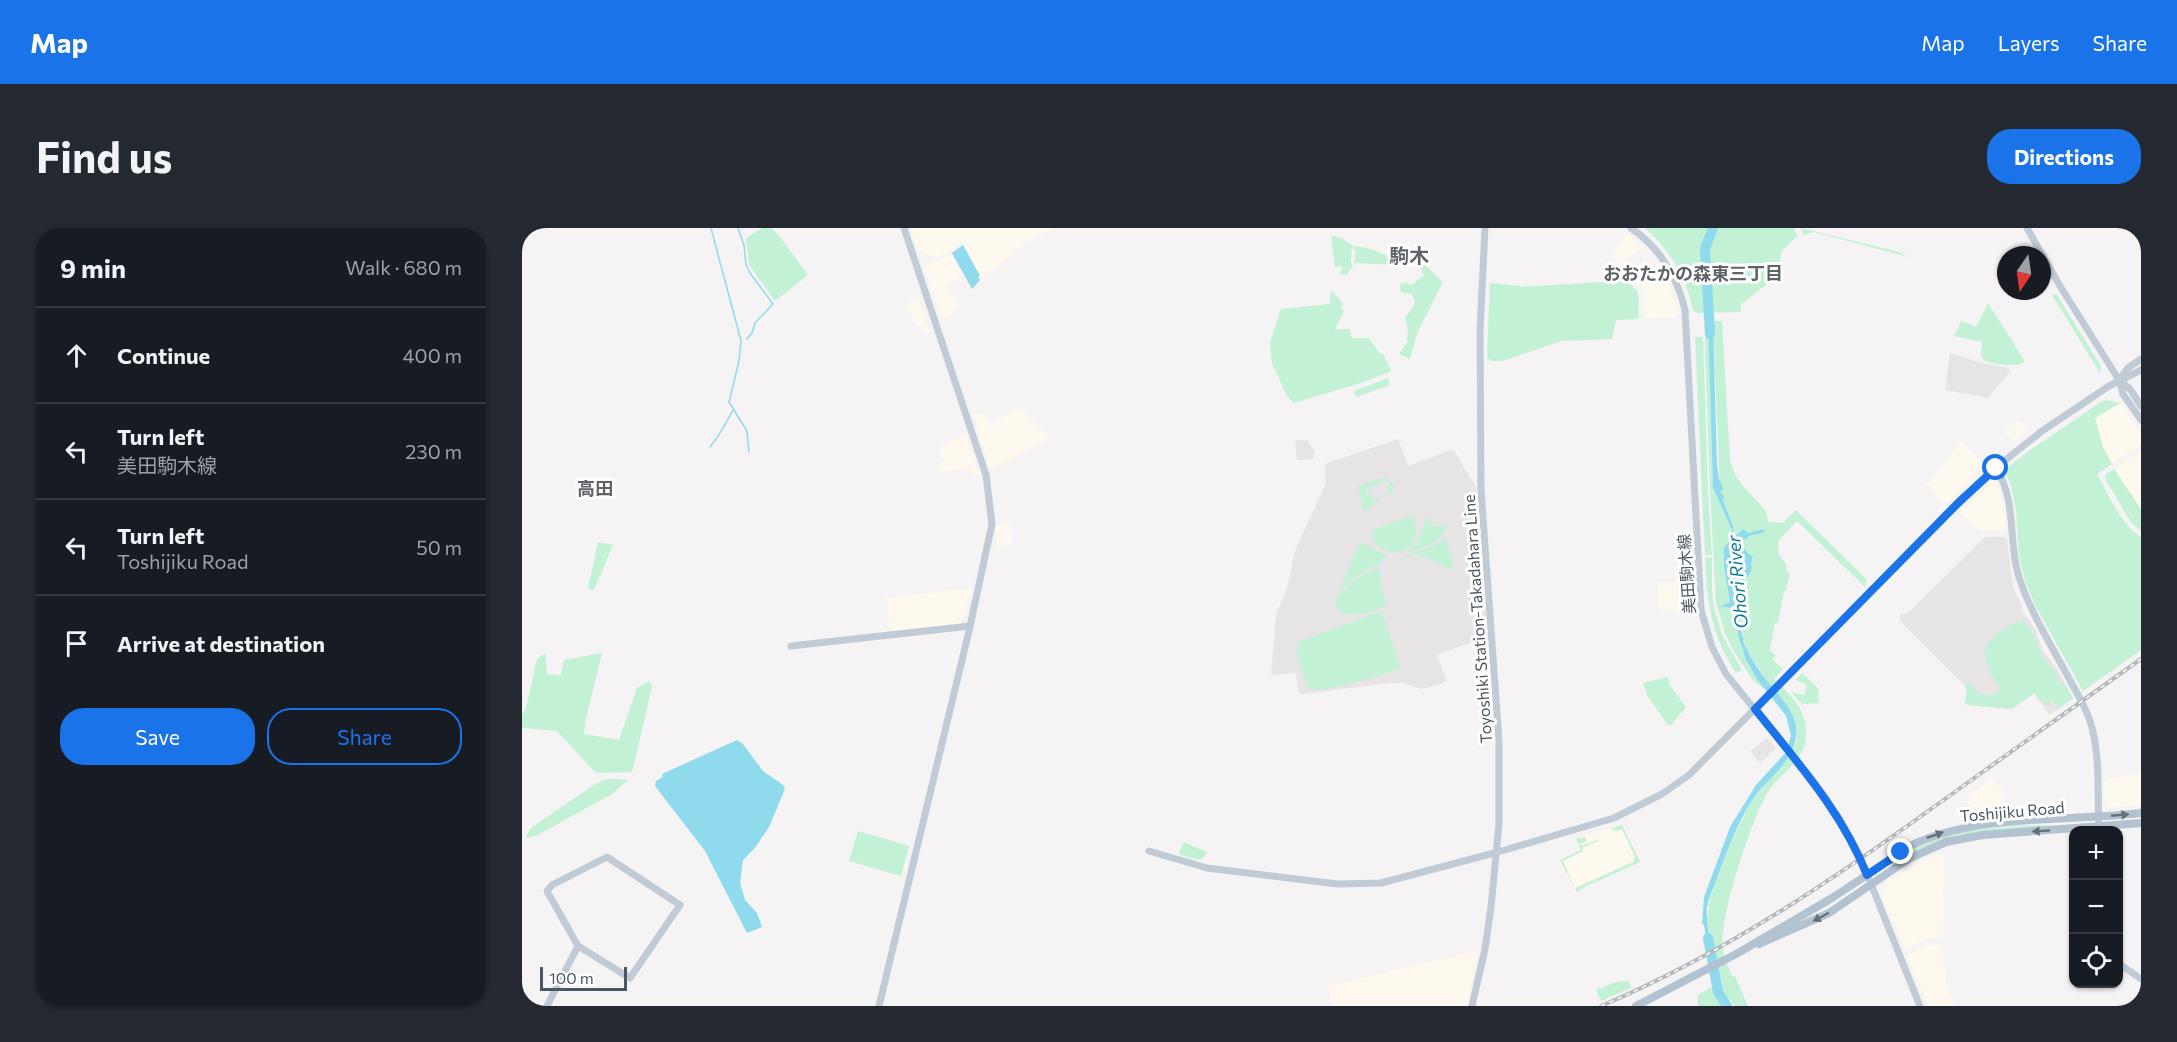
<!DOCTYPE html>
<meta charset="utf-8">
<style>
:root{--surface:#171b24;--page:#242831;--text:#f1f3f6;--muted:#9ea1a6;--line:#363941;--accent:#1a73e8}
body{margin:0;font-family:Commissioner,"Noto Sans JP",sans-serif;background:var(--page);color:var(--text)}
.controls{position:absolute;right:18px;bottom:18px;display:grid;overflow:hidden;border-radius:12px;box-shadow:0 2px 4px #0004}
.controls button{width:54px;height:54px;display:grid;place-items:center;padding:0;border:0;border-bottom:2px solid var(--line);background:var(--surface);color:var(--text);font:30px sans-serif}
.compass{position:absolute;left:1475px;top:18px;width:54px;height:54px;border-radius:50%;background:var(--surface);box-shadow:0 2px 4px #0004;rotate:193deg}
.scale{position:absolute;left:18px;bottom:15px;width:87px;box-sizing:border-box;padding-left:6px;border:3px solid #4a5661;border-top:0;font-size:16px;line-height:21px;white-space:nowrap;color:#4a5661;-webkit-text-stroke:4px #fff;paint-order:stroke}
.stop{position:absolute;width:18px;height:18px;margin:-14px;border:4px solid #1a73e8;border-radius:50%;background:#fff}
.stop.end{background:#1a73e8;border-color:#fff;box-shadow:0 2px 6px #0008}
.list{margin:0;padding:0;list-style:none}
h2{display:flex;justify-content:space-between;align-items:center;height:78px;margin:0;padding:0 24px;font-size:26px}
h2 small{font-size:20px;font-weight:400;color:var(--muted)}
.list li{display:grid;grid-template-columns:39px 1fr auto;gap:18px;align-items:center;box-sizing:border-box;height:96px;padding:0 24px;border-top:2px solid var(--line)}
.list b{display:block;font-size:22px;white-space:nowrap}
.list p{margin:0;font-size:20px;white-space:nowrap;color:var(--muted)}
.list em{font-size:20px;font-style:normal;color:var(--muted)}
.actions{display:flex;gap:12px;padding:18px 24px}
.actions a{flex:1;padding:14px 0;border:2px solid var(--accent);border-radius:24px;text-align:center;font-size:21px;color:var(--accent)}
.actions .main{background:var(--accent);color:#fff}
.icon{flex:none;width:33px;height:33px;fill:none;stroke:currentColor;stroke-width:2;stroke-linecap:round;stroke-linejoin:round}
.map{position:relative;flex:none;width:1619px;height:778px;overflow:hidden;border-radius:24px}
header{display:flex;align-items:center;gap:36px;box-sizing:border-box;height:84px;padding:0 30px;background:var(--accent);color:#fff}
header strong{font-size:28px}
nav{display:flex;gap:33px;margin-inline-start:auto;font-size:21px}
.intro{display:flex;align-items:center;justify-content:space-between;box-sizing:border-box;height:144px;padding:0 36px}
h1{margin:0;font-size:42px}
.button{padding:15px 27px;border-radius:24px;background:var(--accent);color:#fff;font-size:21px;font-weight:700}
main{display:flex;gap:36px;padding:0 36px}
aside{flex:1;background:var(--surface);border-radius:24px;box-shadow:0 2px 4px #0004}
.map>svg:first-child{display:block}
.commercial{fill:#fdf9ef}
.education{fill:#e6e4e5}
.green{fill:#c3f1d5}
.water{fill:#90daee}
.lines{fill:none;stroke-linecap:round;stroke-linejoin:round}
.stream{stroke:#90daee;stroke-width:1.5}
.river{stroke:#90daee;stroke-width:10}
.secondary{stroke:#c1cbd6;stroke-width:7}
.primary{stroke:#b3c2d1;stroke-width:8}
.rail-casing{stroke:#b5b8bd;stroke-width:4}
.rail{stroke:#fff;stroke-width:1.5;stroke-dasharray:4.5;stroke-linecap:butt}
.oneway{fill:#64717d}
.route{stroke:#1a73e8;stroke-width:8}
.labels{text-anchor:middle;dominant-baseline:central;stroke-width:6;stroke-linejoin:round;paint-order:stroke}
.street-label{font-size:16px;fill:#4a5661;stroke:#fff}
.neighbourhood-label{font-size:18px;font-weight:bold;fill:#5f6368;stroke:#fff}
.water-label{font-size:18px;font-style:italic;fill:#0c7c9b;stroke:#fff}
.quarter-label{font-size:20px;font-weight:bold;fill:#5f6368;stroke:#fff}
</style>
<header>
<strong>Map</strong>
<nav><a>Map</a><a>Layers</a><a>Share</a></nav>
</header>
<div class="intro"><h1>Find us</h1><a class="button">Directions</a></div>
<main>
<aside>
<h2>9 min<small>Walk · 680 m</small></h2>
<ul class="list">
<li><svg class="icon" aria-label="ahead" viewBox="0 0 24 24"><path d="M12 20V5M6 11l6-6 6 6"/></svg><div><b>Continue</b></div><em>400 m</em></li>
<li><svg class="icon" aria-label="left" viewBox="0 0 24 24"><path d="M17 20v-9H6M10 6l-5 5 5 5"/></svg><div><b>Turn left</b><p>美田駒木線</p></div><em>230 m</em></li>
<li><svg class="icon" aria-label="left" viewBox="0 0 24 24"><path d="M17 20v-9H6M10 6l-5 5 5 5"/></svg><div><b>Turn left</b><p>Toshijiku Road</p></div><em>50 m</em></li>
<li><svg class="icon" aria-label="arrive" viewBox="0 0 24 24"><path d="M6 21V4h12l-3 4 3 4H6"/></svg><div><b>Arrive at destination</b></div></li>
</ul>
<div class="actions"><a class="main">Save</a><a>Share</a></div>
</aside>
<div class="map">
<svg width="1619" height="778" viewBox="0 0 1619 778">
<rect width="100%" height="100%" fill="#f5f3f3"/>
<g class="commercial">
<polygon points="389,0 529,0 529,3 518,6 509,12 460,50 440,14 418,28 410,28 395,22"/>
<polygon points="1105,6 1120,18 1098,38 1089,28"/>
<polygon points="429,26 441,48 422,57 437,77 426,91 420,90 402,38"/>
<polygon points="1134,34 1145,53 1150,65 1156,84 1153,89 1125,90 1123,89 1121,63 1112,52"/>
<polygon points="397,71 408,104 406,106 395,97 382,76"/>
<polygon points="1598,175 1619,206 1619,216 1590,236 1581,219 1573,190"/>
<polygon points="497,180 526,209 525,212 471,240 467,237 451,186 462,185 468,196"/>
<polygon points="1497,192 1505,203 1492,213 1481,203"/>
<polygon points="443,206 457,246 451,249 449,239 415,245 415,238 422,233 417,220"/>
<polygon points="1439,212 1462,238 1423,276 1404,256 1423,236"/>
<polygon points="1619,223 1619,281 1592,241"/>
<polygon points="1470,254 1475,255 1480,269 1484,300 1481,303 1458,303 1438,284"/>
<polygon points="488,296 490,317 475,319 474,299 476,297"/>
<polygon points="1168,354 1170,379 1167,382 1137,382 1135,355"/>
<polygon points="450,360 443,385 438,396 372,403 368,401 364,370"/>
<polygon points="1619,545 1619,577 1588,580 1583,575 1582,554 1585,551"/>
<polygon points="1469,551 1476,559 1481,558 1483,587 1452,589 1448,586 1447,567"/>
<polygon points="1100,597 1118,634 1067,657 1065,657 1055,664 1038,632 1059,622 1054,611"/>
<polygon points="1418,625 1422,627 1421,708 1400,712 1385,721 1382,719 1361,671 1366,654 1394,637"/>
<polygon points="1419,716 1421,718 1421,736 1426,763 1432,778 1406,778 1386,730 1387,727 1402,718"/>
<polygon points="956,723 945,778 810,778 806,758"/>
</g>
<g class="education">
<polygon points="1428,125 1460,135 1487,140 1488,144 1466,170 1423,162"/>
<polygon points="876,211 886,238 931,221 954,259 966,408 915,427 925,453 915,457 899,461 883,455 869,455 780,466 777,465 774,445 749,447 754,387 765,360 774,320 804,256 803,236"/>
<polygon points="773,212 785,212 793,224 791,231 775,232"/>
<polygon points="1463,309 1482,309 1485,311 1491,360 1497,371 1500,379 1498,380 1514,402 1521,423 1535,441 1551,470 1528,487 1512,465 1490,481 1445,477 1443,475 1445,460 1378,393 1378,386 1386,385"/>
<polygon points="1245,510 1254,520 1238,535 1228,523"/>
</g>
<g class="green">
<polygon points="240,0 249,0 258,9 286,47 253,73 227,37 224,10"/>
<path d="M1123 0H1272L1275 8 1260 23 1253 50 1219 76V84L1175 85 1171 82C1164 49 1149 23 1123 0Z"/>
<polygon points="1278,0 1377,24 1387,29 1291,4 1282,7"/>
<polygon points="809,7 819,10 832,18 846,20 876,32 875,37 832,35 834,24 830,19 829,34 831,38 824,47 818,46 821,38 813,39"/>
<polygon points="902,25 905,39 921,54 895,105 888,131 877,126 886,113 885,111 886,100 883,90 892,78 893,72 889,66 879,64 878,56 886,54 887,57 892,56 894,53 902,48 898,38 895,39 893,35 899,32 897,28"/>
<polygon points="1094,43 1097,44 1116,64 1117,89 1116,91 1094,92 1090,111 1039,113 981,133 968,133 965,129 968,55 998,58 998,59 1082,54"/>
<polygon points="810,63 821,76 819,79 822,83 813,101 828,101 830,110 846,110 858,125 862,127 869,143 842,154 772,175 765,168 750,135 748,114 759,81 808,76 808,65"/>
<polygon points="1531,66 1535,67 1579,138 1578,145 1530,67"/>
<path d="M1466 75 1502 132 1501 135C1494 139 1462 137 1460 129 1458 125 1460 118 1460 114L1432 108 1439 93 1454 99Z"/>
<path d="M1184 93H1186L1191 260 1210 302 1209 311 1202 320V339L1208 374 1198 378 1208 380C1215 395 1216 411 1222 427 1226 439 1235 450 1243 459L1242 461 1231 452 1211 422 1203 405 1194 375 1188 263 1183 117Z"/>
<path d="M1191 93H1200L1208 233 1213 247 1221 258 1243 282 1247 294 1261 295 1274 282 1345 352 1343 359 1275 293 1256 313 1257 327 1265 337 1264 344 1268 345 1264 363H1262L1256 395H1253L1248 422 1254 428 1250 431 1261 441 1252 451C1269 467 1286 483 1284 509 1282 535 1258 544 1246 564 1229 592 1196 692 1201 722 1202 731 1207 740 1210 748H1213L1226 778H1212L1209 772 1200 765 1197 756 1185 693 1188 670 1208 616 1229 574 1270 525 1275 513 1274 497 1224 421 1217 387 1221 365 1218 356 1229 338 1231 329C1223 325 1221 320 1222 312 1228 306 1236 308 1242 301L1226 305 1221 301 1212 309 1211 298 1198 264Z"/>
<polygon points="1173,109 1181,109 1186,263 1190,327 1183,327"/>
<polygon points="866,150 868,157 834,169 832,163"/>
<path d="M1582 172 1598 175 1573 190 1581 219 1590 236 1575 246C1587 268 1598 295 1619 309V422L1561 463 1513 377 1503 353 1497 328 1494 282 1489 258 1484 246 1485 240 1508 222Z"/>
<polygon points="1592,241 1619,281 1619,303 1608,293 1583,250 1584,246"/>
<polygon points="866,250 872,257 867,268 860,268 867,265 865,259 868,257 866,252 844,261 845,266 849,265 851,271 855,270 856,273 843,283 841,282 836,258 857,251"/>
<path d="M890 287C905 316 874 337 852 314L849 303Z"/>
<path d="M905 288 911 298H925C916 317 904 318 885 325L896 313Z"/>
<polygon points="923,309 932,340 930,341 896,326 882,331 884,328 915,316"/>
<polygon points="76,314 91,317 72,362 66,361"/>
<polygon points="841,315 864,327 858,335 840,344 817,364 836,318"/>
<path d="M1190 329V363L1192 380 1200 407 1220 442 1214 445C1189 406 1185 375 1183 330Z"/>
<path d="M855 340 858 343 859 360 865 377C849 384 829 392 814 380L813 370 841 346Z"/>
<path d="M860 383 878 441C860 446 801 467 786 460L775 426 776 414Z"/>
<path d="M1501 392 1512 406 1521 430 1533 444 1537 455H1542L1551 470 1537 481 1531 473 1525 477 1521 472 1518 473 1512 465 1490 481 1445 477 1443 475 1445 461 1443 458 1447 455 1456 465 1469 468 1481 460C1473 457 1469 446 1466 438 1455 413 1477 406 1495 393L1497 395Z"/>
<polygon points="24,425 25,446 39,447 42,432 80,425 63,495 62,506 97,512 115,460 128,453 130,459 110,544 74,545 35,503 0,500 0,488 4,480 15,431"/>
<polygon points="1280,445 1296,460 1297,475 1280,476 1269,464 1282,467 1285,456 1273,452"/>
<polygon points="1146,449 1148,457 1164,479 1149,497 1146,497 1126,469 1121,455"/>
<polygon points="85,551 98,551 106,552 90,566 14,608 3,610 9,600 73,556"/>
<polygon points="1100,597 1118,634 1067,657 1065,657 1055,664 1038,632 1059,622 1054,611 1064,609 1064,613 1058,616 1059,618 1075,612 1076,613 1060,620 1061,623 1041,633 1053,660 1111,634 1113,629 1100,601 1095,603 1088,601"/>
<path d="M1513 597 1537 598 1437 607 1381 627C1423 602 1465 600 1513 597Z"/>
<polygon points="336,603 387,618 379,648 327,633"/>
<polygon points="662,614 685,624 682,629 677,632 659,627 657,624"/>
<polygon points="1107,753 1109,760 1079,773 1074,762 1093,754"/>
<polygon points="1192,758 1199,778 1176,778 1176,767"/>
</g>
<g class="water">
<polygon points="441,17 458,48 456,49 458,52 450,61 430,25"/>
<path d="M1186 93H1191L1195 237 1197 251 1201 260 1198 264 1202 268 1201 272 1211 298 1212 309 1221 301 1226 305 1242 301 1243 304 1227 308 1224 312H1222C1220 321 1224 324 1231 329 1228 335 1231 340 1228 345 1224 353 1218 351 1219 362L1224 364 1226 371 1224 386 1217 388 1220 407 1222 411 1221 413C1226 425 1234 438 1242 449 1253 464 1271 479 1274 498 1279 530 1244 550 1229 574 1215 597 1206 620 1197 645 1193 657 1187 668 1185 680 1184 694 1187 708 1190 721L1186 723 1182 697 1180 696 1182 669 1208 599 1234 557 1265 523 1269 507 1264 488 1235 451 1224 432 1217 411 1213 389 1208 380 1198 378 1208 374 1202 339V320L1209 311 1210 302 1191 260Z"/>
<polygon points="215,512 220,515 241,543 261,557 263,561 247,599 233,620 221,632 218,655 223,672 235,685 240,699 225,705 183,623 133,558 134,553 141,549 140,546"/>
</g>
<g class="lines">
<g class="stream">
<polyline points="189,0 219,113 217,133 207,174 225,203 227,224"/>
<polyline points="216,0 222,17 224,37 228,45 251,76 233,95 230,105 225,111"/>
<path d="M188 219C198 207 204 195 211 182"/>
</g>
<g class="river">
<polyline points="1188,106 1183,21 1191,0"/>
<polyline points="1186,710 1196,764 1205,778"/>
</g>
<g class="secondary">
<path d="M1109 0C1138 20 1155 48 1163 82L1179 382 1190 419 1204 446 1294 557 1317 590 1341 636 1398 778"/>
<polyline points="1505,0 1538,58 1597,152 1601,166 1619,192"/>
<polyline points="1597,152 1608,161 1619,178"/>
<polyline points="1597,152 1606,140 1619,131"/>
<path d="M1474 240C1495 274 1486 309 1496 346 1508 385 1531 420 1550 456 1557 469 1564 480 1568 493 1579 527 1575 567 1577 602"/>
<polyline points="269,418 448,398"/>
<polyline points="627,623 685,640 815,656 859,655 976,624 1092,590 1140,566 1167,547 1466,246 1520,203 1587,158 1619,142"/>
<polygon points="85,629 158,677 108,750 56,718 25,663 30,657"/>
<polyline points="1596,735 1619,751"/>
<polyline points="25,778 56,718"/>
<polyline points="357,778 447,403 470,296 464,247 382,0"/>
<polyline points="950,778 963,721 969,679 977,596 977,513 959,262 958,103 963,0"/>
</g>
<g class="primary">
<polyline points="1237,716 1307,685 1388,630 1424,614 1461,607 1619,595"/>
<path d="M1114 778 1216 725 1310 670 1392 616C1460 585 1546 594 1619 585"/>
</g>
<defs>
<path id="rail" d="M1079 778C1212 722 1332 637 1448 553 1505 512 1562 472 1619 431"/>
</defs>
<use href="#rail" class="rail-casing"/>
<use href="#rail" class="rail"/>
</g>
<defs><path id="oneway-solid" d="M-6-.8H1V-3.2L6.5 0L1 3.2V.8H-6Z" transform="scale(1.5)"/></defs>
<g class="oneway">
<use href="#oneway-solid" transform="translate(1598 587) rotate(-5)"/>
<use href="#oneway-solid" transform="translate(1519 603) rotate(176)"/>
<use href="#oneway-solid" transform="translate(1413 607) rotate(-19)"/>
<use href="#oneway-solid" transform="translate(1299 689) rotate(152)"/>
</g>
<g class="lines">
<path class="route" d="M1379 624 1345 647C1320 584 1275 534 1233 481L1436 275 1474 240"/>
</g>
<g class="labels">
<g class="street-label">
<text transform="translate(1164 346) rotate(-94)">美田駒木線</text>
<text transform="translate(955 391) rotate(-94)">Toyoshiki Station-Takadahara Line</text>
<text transform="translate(1490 583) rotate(-5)">Toshijiku Road</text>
</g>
<g class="neighbourhood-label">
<text x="1171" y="45">おおたかの森東三丁目</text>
<text x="73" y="260">高田</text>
</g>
<g class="water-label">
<text transform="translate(1215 354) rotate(-95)">Ohori River</text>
</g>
<g class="quarter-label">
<text x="887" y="27">駒木</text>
</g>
</g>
</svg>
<div class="controls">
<button>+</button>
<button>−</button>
<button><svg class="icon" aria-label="locate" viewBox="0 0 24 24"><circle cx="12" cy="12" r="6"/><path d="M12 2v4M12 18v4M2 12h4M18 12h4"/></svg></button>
</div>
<svg class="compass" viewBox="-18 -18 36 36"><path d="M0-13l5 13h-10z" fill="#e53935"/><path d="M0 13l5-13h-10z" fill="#9ea1a6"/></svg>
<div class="scale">100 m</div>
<div class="stop" style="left:1474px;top:240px"></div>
<div class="stop end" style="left:1379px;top:624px"></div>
</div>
</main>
